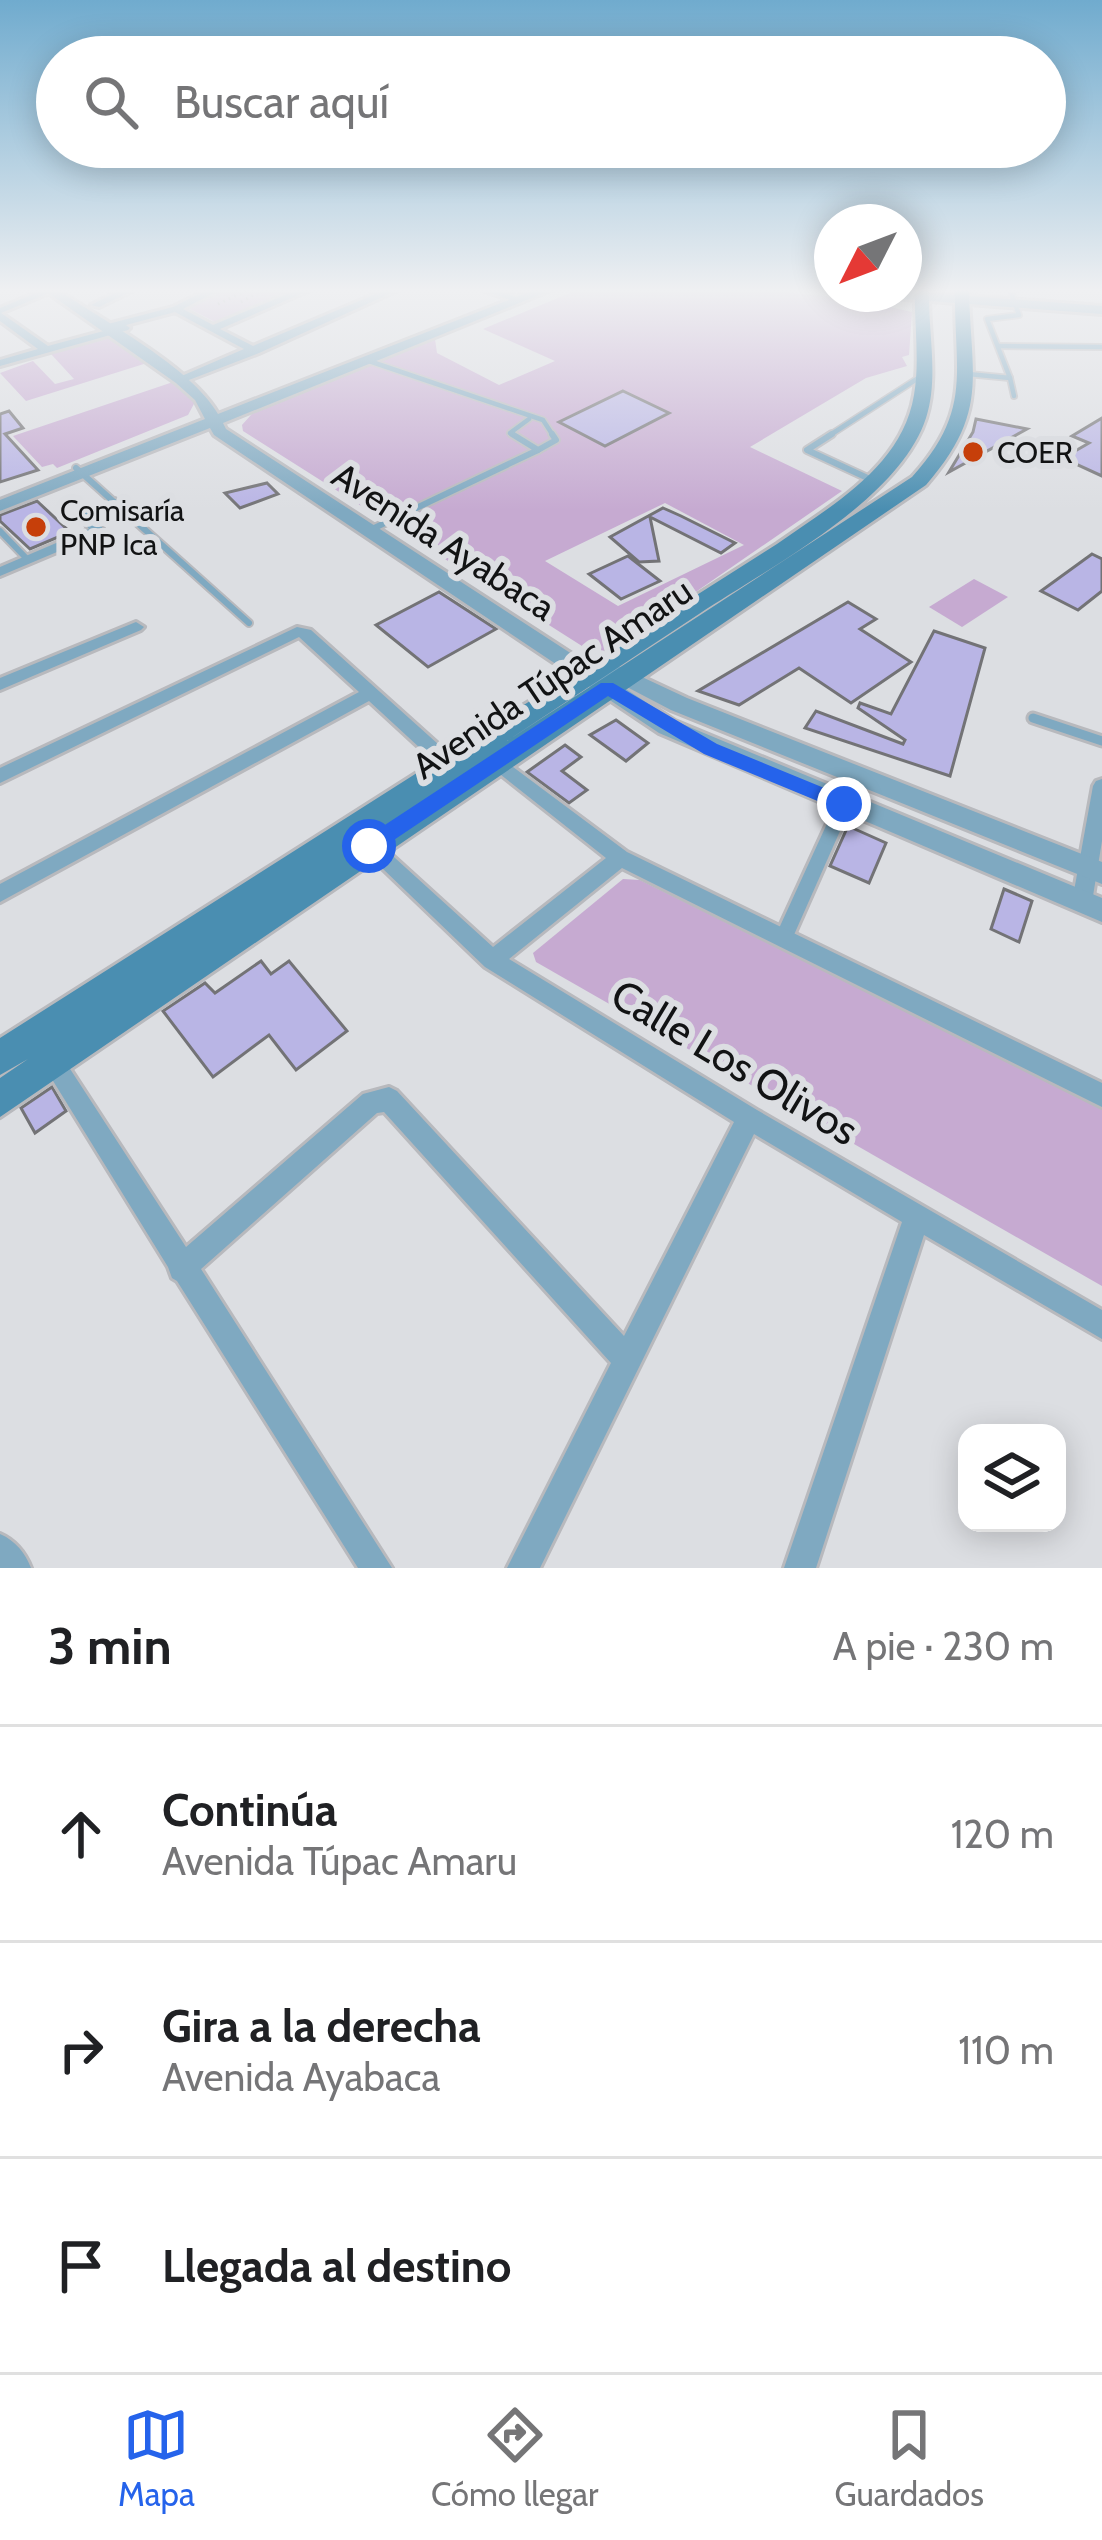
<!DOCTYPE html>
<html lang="es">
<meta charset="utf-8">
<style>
:root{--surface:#fff;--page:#f2f2f2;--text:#202124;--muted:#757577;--line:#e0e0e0;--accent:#2563eb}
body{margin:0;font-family:Cabin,sans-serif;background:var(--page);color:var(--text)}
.controls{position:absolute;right:36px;bottom:36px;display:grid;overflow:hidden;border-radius:24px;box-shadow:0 6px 30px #0003}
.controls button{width:108px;height:108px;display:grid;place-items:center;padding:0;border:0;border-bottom:3px solid var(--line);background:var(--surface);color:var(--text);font:60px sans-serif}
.compass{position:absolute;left:814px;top:204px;width:108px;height:108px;border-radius:50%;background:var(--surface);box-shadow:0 6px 30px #0003;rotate:228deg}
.stop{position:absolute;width:36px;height:36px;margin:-27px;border:9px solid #2563eb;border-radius:50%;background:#fff}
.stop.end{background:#2563eb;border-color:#fff;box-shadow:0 3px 12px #0008}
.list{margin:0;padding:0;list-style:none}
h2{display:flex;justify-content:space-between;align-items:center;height:156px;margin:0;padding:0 48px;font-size:51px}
h2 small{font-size:39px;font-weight:400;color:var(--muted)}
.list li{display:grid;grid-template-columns:78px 1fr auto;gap:36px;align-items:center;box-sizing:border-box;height:216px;padding:0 48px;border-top:3px solid var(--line)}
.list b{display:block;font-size:45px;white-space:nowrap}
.list p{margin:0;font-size:39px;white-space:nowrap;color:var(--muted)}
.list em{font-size:39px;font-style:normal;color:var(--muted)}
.icon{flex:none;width:66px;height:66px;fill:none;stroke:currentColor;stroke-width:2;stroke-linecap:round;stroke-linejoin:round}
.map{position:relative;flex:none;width:1102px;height:1568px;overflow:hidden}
.search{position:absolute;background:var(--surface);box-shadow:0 6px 30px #0003;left:36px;right:36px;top:36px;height:132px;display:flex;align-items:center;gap:30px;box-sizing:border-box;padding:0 42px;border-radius:66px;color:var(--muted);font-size:45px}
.sheet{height:804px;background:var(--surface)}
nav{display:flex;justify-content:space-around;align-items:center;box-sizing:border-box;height:168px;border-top:3px solid var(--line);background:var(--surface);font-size:33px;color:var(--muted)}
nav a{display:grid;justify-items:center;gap:6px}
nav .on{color:var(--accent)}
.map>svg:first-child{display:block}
.green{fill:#c6aad1;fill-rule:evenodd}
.building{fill:#b9b5e5;stroke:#737376;stroke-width:3}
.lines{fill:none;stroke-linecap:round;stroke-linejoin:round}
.service-far2-casing{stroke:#b8b9bd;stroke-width:8}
.service-far1-casing{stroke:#b8b9bd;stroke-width:10}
.service-casing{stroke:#b8b9bd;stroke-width:15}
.pedestrian-casing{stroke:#b8b9bd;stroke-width:6}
.minor-casing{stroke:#b8b9bd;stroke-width:6}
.tertiary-casing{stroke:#b8b9bd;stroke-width:6}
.secondary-casing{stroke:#b8b9bd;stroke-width:6}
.path{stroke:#898b8d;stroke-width:3;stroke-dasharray:1.5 4.5;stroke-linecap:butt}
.service-far2{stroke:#7fa9c1;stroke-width:4.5}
.service-far1{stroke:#7fa9c1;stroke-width:6}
.service{stroke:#7fa9c1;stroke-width:9}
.pedestrian{fill:#7fa9c1;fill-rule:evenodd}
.minor{fill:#7fa9c1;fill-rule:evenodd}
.tertiary{fill:#7fa9c1;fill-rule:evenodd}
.secondary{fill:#4a8eb1;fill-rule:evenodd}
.route{fill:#2563eb}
.poi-dot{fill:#c63f0a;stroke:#dcdee2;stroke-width:4.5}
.labels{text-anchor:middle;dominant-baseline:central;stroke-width:12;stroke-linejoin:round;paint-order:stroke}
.far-poi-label{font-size:30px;fill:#121314;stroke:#dcdee2;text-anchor:start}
.street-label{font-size:36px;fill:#121314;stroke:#dcdee2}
.near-street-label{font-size:42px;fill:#121314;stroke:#dcdee2}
</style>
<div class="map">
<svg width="1102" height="1568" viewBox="0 0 1102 1568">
<rect width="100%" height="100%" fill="#dcdee2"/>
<g class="green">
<polygon points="220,290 296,290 217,323 186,307"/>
<path d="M577 290C689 290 802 284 912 312L909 355 902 357 907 366 866 378 750 447 842 491 606 654 593 653 243 431 242 425 258 407 435 339 437 353 499 385 555 361 483 329ZM665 503 744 545 618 606 545 561Z"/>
<polygon points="110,338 147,363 26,401 0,373 33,361 55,384 74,379 51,354"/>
<polygon points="173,382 195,402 188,415 57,468 53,464 42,467 13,436"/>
<polygon points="974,579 1008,597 962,627 929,607"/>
<polygon points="623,879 640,880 1102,1108 1102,1286 536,962 533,953"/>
</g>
<g class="building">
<polygon points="623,391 669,413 605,446 559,422"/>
<polygon points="9,411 23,428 5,434 38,470 0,482 0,414"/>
<polygon points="1102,418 1102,476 1063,458 1089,443 1072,436"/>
<polygon points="976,419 1027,429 949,472 973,432"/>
<polygon points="267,483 278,494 240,508 225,493"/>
<polygon points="37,501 70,532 30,549 0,521 0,515"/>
<polygon points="663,508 681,516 735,543 721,553 650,517 659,561 639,562 610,537"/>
<polygon points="1092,554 1102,559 1102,591 1078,610 1041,591"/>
<polygon points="628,556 660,581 621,599 589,574"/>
<polygon points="439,592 496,629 428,667 376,625"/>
<polygon points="848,602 876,619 860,629 911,662 851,703 799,668 739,705 698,691"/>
<polygon points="934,631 985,648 950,776 805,728 816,711 903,744 905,740 858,708 860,703 891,714"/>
<polygon points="616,720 648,743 626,761 590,735"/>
<polygon points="565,745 581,757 562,771 587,790 569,803 527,772"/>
<polygon points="848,826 886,843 869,883 830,866"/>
<polygon points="1004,889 1032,901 1019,942 991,929"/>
<polygon points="261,961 271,974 289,961 347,1031 296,1070 269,1035 213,1077 163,1011 205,983 215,993"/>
<polygon points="52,1087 66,1111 35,1133 21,1108"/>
</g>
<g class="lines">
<defs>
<g id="service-far2">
<polyline points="999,346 1102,347"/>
<polyline points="366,360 543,420 554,437"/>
<polyline points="968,374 1010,378 987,319 1019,315 1012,295"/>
<polyline points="1010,378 1014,396"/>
<polyline points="517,437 510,433 529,419"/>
<polyline points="827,437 923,375"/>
</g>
<g id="service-far1">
<polyline points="832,434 807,450 874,481"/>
<polyline points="538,450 556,440 552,434"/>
<polyline points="76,468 249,623"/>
<polyline points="0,531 28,560"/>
<polyline points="368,531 538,450 512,434"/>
</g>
<polyline id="service" points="1033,718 1102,741"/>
<polygon id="pedestrian" points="844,798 849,800 852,804 793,937 790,942 784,945 778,942 775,937 836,804 839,800"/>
<g id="minor">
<polygon points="43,290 56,290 1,313 48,346 111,329 106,326 108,324 173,307 207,290 219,290 183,309 213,325 297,290 310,290 220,329 253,346 385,290 398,290 259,353 181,383 177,382 177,378 244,349 175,312 126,325 130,328 128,330 0,366 0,360 38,349 0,321 0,308"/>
<polygon points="121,290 134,290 99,307 91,305"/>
<polygon points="482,290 497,290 524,300 519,303"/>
<polygon points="115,499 121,503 120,506 94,517 104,530 102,533 0,576 0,567 89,529 79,516 81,513"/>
<polygon points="136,622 144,627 141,630 0,690 0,678"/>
<polygon points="297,627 311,630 458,762 461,767 458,772 446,772 369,701 0,902 0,884 359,692 299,637 0,783 0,768"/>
<polygon points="497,755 627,852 1102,1083 1102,1107 622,868 509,959 757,1110 1102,1310 1102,1339 924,1235 816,1568 784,1568 902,1222 754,1134 540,1568 507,1568 611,1363 384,1112 377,1113 201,1269 392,1568 358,1568 177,1281 172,1278 168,1267 42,1063 45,1055 53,1052 61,1055 186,1247 363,1094 389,1087 397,1091 624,1336 734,1122 485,967 356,843 359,838 366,835 373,838 493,947 606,858 491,767 488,762"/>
<polygon points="1102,779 1102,841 1092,902 1089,908 1082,911 1075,908 1072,902 1093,786 1096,781"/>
<path d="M0 1534C16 1541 25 1553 31 1568H0Z"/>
</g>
<g id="tertiary">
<path d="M44 290H58C105 322 191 367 218 414L534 290H551L223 423 226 429 675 721 1102 898V922L659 733 214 435 210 428 0 511V500L205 419 195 400 176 383Z"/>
<polygon points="904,291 1102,306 1102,314 891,298 885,294"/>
<polygon points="612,663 687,698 1102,862 1102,884 671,710 604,675 601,670 604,665"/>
</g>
<path id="secondary" d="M915 290H929C928 332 939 378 926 418 899 501 768 568 699 614 635 656 571 699 507 741L912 477C973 410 954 372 955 290H969C971 378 989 412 926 485L0 1117V1078L28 1059 0 1075V1038L777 544C832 505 902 467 914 395 920 361 914 324 915 290Z"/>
</defs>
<use href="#service-far2" class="service-far2-casing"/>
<use href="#service-far1" class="service-far1-casing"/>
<use href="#service" class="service-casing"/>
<use href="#pedestrian" class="pedestrian-casing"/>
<use href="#minor" class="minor-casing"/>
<use href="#tertiary" class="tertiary-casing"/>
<use href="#secondary" class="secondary-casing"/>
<g class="path">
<polyline points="241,302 263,290"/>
<polyline points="218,304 247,290"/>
</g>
<use href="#service-far2" class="service-far2"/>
<use href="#service-far1" class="service-far1"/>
<use href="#service" class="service"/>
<use href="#pedestrian" class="pedestrian"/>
<use href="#minor" class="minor"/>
<use href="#tertiary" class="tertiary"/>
<use href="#secondary" class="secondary"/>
</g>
<linearGradient id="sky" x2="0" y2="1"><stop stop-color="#70abce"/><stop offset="0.57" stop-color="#eff0f2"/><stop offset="1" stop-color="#eff0f2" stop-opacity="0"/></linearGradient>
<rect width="1102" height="510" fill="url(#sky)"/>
<polygon class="route" points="601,683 613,683 717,744 851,799 854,804 844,812 837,809 704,754 608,696 376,852 362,852 362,840"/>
<g class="poi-dot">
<circle cx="973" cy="452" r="12"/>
<circle cx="36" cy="527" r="12"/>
</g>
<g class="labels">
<g class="far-poi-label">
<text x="997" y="452">COER</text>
<text x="60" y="510">Comisaría<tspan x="60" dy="34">PNP Ica</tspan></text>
</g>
<g class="street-label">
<text transform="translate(444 541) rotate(33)">Avenida Ayabaca</text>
<text transform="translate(552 678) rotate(-34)">Avenida Túpac Amaru</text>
</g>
<g class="near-street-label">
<text transform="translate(735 1062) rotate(31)">Calle Los Olivos</text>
</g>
</g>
</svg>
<div class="controls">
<button><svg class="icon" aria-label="layers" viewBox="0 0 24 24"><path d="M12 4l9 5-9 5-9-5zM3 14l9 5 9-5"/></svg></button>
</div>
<svg class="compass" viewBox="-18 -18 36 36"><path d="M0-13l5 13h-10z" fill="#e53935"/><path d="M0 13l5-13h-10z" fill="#757577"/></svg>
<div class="stop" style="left:369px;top:846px"></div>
<div class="stop end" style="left:844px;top:804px"></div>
<div class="search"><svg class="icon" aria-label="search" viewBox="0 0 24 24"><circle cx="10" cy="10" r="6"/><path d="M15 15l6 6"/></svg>Buscar aquí</div>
</div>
<section class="sheet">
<h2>3 min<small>A pie · 230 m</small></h2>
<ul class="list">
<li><svg class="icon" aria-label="ahead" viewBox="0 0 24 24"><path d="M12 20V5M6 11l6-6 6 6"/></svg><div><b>Continúa</b><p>Avenida Túpac Amaru</p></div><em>120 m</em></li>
<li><svg class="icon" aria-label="right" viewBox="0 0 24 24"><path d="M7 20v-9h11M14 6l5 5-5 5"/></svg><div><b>Gira a la derecha</b><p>Avenida Ayabaca</p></div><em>110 m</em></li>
<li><svg class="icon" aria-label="arrive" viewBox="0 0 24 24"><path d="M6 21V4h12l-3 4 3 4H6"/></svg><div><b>Llegada al destino</b></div></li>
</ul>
</section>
<nav>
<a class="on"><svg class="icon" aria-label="map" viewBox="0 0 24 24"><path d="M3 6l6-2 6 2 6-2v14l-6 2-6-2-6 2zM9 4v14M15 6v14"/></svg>Mapa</a>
<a><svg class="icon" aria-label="directions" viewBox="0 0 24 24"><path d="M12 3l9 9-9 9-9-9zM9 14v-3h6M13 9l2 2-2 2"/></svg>Cómo llegar</a>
<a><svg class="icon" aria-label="saved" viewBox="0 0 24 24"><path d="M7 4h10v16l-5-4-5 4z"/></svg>Guardados</a>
</nav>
